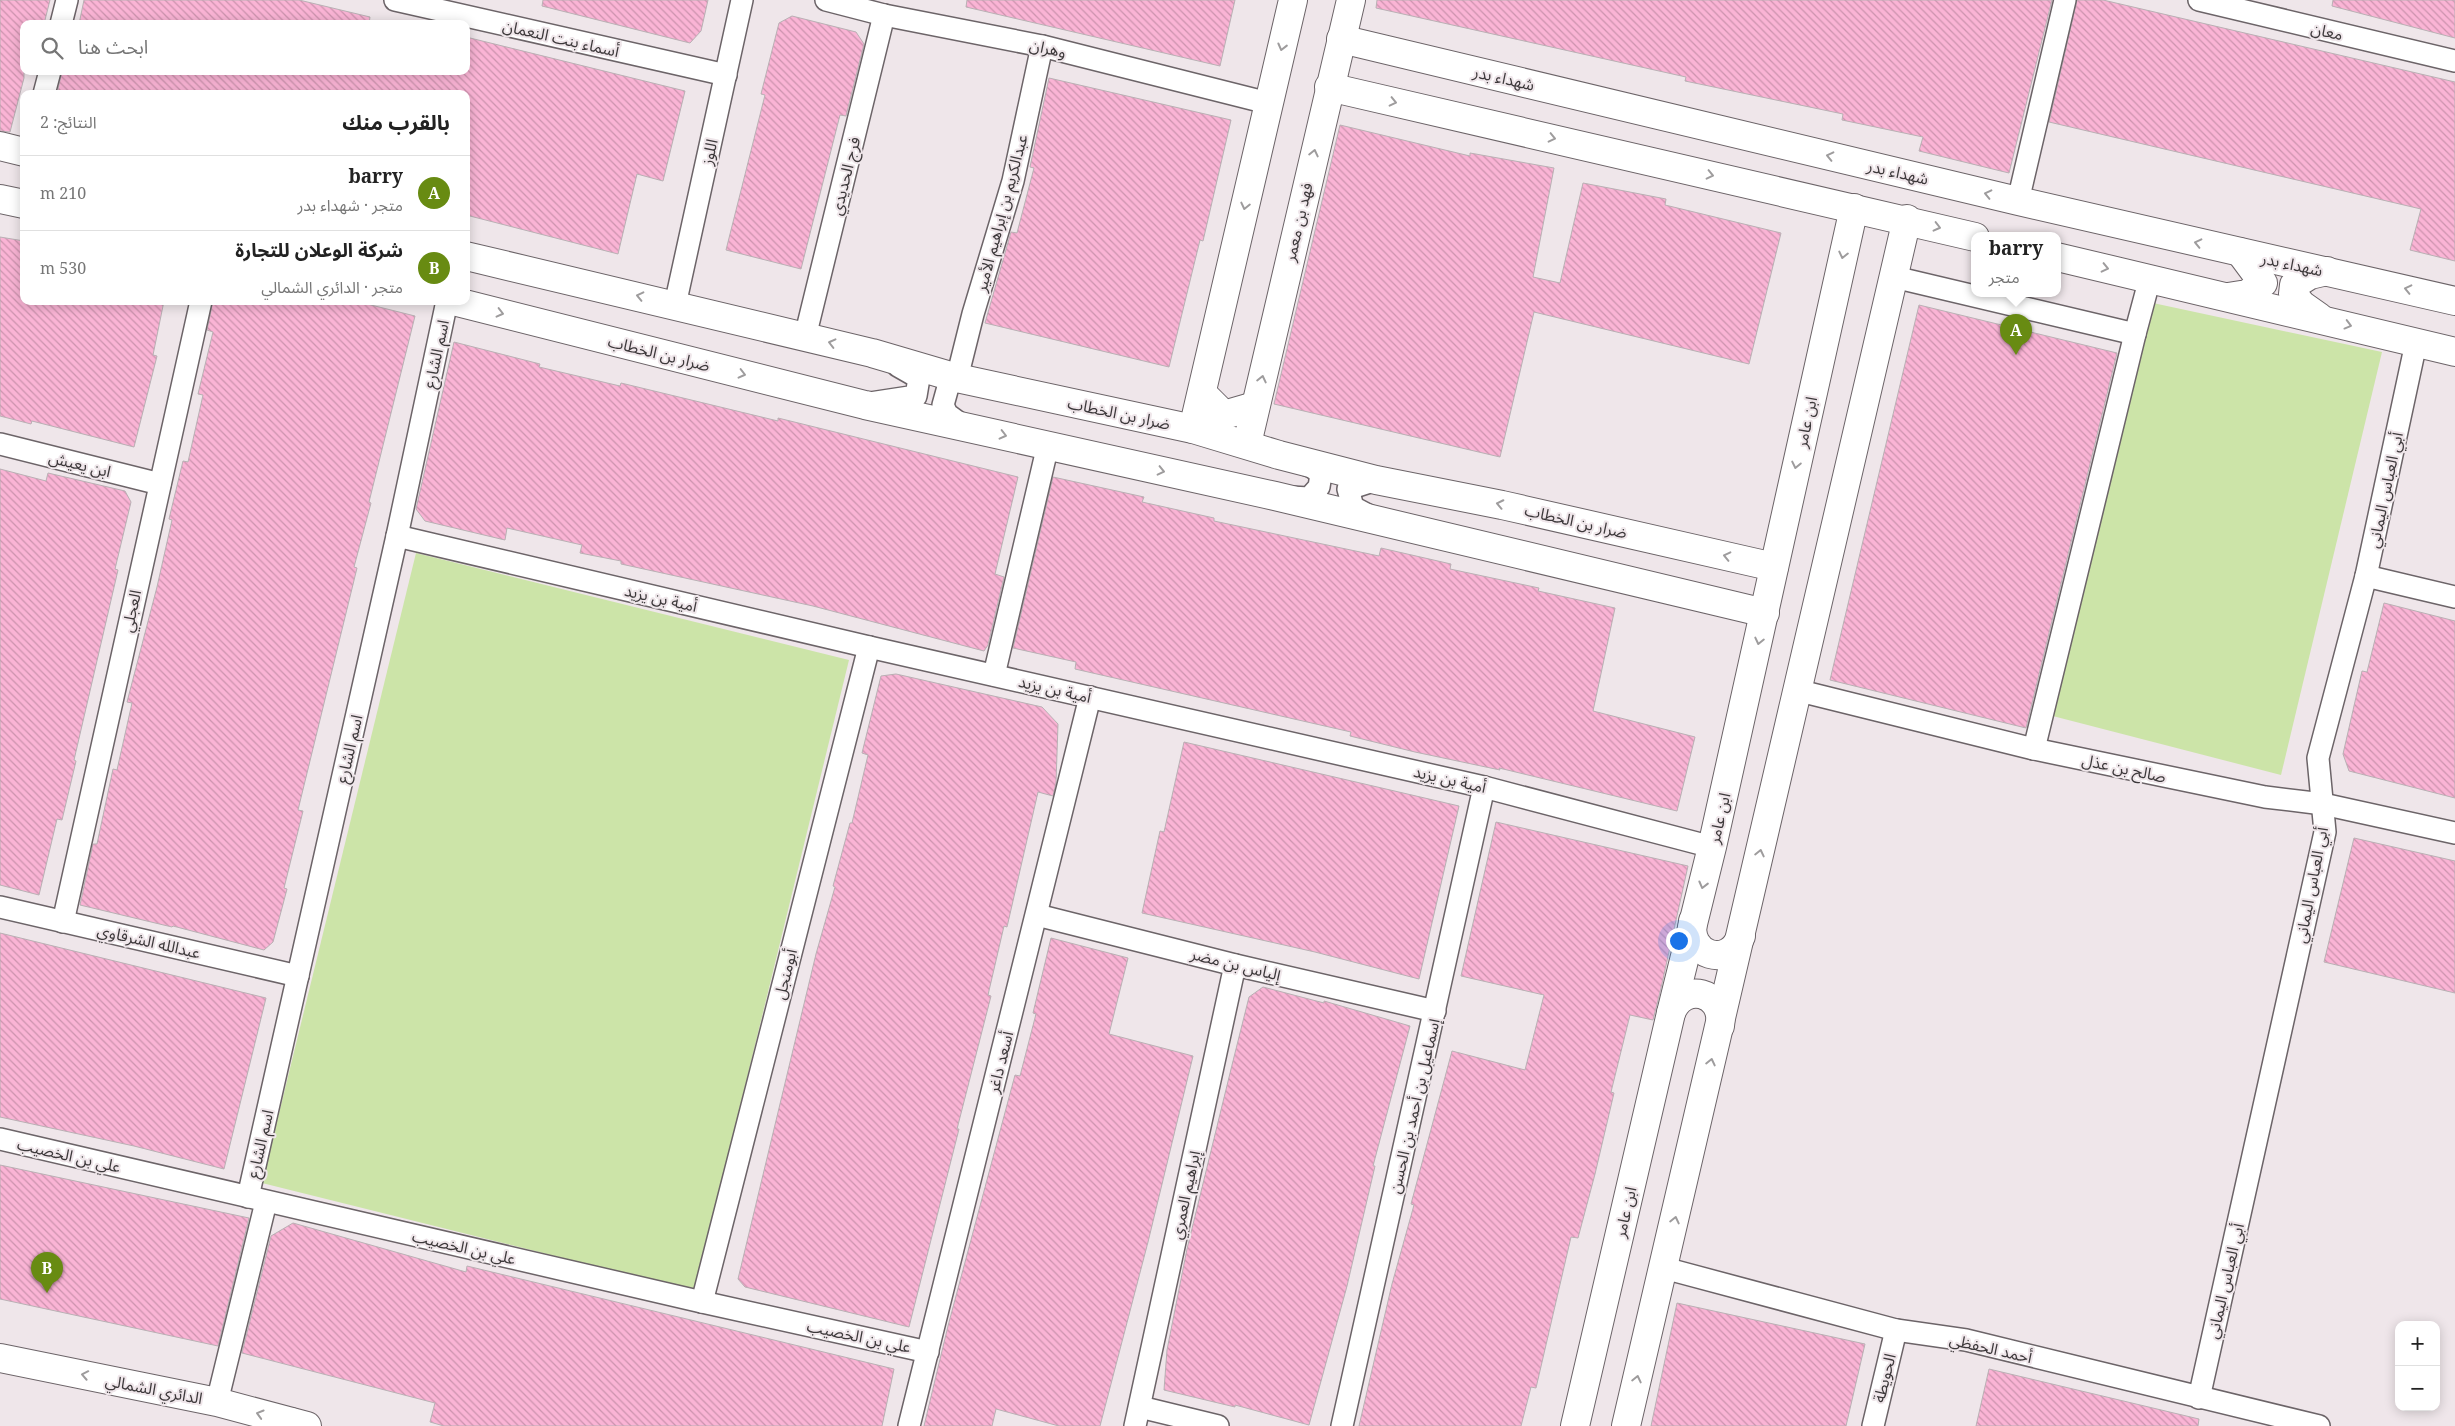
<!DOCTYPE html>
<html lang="ar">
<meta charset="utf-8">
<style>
:root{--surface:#fff;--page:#f6f6f6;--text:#222;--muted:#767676;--line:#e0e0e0;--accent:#688b12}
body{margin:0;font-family:"Noto Serif","Noto Sans Arabic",serif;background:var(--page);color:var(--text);direction:rtl}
.controls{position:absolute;right:15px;bottom:15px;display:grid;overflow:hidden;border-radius:10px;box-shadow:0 2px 12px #0003}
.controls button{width:45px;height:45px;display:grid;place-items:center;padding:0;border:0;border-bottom:1px solid var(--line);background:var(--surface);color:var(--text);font:25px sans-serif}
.you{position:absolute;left:1678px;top:940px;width:18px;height:18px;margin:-12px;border:4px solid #fff;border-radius:50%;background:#1a73e8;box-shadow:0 0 0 8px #1a73e833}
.badge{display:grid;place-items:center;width:32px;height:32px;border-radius:50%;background:var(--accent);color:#fff;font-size:16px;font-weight:700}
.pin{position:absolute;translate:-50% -41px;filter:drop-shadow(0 1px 2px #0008)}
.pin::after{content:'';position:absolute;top:26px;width:18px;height:15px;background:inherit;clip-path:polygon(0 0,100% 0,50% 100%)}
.popup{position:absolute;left:1971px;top:232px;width:90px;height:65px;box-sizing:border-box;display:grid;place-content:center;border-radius:10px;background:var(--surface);filter:drop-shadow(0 1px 4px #0005);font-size:16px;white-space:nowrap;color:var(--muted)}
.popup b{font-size:19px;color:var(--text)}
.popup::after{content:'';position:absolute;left:50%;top:100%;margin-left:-10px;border:10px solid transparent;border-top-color:var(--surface)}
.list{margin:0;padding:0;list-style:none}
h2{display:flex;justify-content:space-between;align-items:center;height:65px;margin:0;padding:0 20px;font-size:21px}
h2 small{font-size:16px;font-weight:400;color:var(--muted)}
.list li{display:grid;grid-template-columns:32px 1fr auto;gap:15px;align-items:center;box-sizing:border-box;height:75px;padding:0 20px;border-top:1px solid var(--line)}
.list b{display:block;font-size:19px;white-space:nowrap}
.list p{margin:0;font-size:16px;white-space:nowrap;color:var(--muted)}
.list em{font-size:16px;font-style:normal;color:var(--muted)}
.icon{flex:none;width:28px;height:28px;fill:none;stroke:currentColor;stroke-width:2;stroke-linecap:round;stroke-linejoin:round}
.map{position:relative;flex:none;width:2455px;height:1426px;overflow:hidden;direction:ltr}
.search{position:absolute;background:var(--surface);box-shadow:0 2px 12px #0003;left:20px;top:20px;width:450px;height:55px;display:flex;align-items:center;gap:12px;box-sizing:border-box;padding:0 18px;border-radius:10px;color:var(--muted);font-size:19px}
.panel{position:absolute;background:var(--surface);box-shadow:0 2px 12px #0003;left:20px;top:90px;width:450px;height:215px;border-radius:10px;direction:rtl}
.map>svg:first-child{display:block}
.green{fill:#cce4a8}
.building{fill:url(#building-back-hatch);stroke:#b9b0b4}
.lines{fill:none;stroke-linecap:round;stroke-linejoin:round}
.minor-casing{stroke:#6c6468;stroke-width:24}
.tertiary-casing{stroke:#6c6468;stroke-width:30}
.primary-casing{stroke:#6c6468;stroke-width:30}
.motorway-casing{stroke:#6c6468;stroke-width:30}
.minor{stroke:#fff;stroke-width:21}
.tertiary{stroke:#fff;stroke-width:28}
.primary{stroke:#fff;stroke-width:28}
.motorway{stroke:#fff;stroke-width:28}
.oneway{stroke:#9e9c9d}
.labels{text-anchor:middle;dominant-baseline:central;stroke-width:4;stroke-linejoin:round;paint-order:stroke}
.street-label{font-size:16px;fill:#3d393b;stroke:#efe6ea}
</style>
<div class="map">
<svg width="2455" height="1426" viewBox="0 0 2455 1426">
<defs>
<pattern id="building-back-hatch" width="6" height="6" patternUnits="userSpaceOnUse" patternTransform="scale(1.25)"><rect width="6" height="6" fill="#fab4d5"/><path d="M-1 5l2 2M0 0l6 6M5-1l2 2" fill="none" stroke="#cc93ae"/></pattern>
</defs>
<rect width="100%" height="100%" fill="#efe6ea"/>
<g class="green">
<polygon points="2153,303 2382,352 2281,775 2045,714"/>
<polygon points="416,553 849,660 695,1291 262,1183"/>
</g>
<g class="building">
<polygon points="0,0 50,0 44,24 24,24 24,78 10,132 0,131"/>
<polygon points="84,0 299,0 370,17 369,24 79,24"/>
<polygon points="543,0 708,0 701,31 690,43 542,6"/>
<polygon points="967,0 1235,0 1220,66 966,7"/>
<polygon points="1377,0 2052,0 2009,173 1919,151 1923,137 1842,120 1843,114 1685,81 1686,77 1376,8"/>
<polygon points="2077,0 2103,0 2455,82 2455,261 2410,250 2421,209 2049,122"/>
<polygon points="2333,0 2455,0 2455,38 2332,6"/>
<polygon points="792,16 856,32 864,44 846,116 840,115 801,269 726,250 765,95 761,94 779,23"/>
<polygon points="466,37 685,91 663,181 637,174 618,254 466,215 466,94 57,94 62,71 466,71"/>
<polygon points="1049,78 1231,120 1203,241 1200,240 1169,367 985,323 1011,232 1017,233 1034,168 1030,167"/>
<polygon points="1340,125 1470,156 1470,153 1554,168 1533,277 1560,283 1583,183 1666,199 1665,205 1781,233 1749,364 1534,312 1500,457 1274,404"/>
<polygon points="0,237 24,241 24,301 164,301 153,355 157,356 134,447 32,421 31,424 0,416"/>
<polygon points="213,301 355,301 415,316 369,502 371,503 354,567 357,568 298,810 303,811 284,888 287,889 273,942 264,950 173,926 172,927 80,905 93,844 97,844 113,769 117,770 132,703 127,702 157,587 172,520 169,519 183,461 188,462 203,395 198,394 213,332 207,330"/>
<polygon points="1919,305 2117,353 2026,728 1830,680"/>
<polygon points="454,342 540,364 539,367 620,386 621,383 778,421 778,418 1018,477 995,574 1004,577 988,645 984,651 813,606 621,564 621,561 580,553 582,545 507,528 505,540 425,521 416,509"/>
<polygon points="0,469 46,481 48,473 125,491 131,502 115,569 118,570 74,760 76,761 62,820 57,819 39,895 0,885"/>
<polygon points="1053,477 1144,497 1142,502 1214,518 1214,521 1379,556 1381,548 1451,564 1450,569 1539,588 1538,591 1615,608 1593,711 1695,737 1677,811 1499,768 1500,770 1415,752 1350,736 1351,732 1075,669 1076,662 1013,648"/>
<polygon points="2384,603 2455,621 2455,798 2349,771 2343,754 2362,671 2367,672"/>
<polygon points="896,674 1042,707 1058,724 1056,783 1053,796 1038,792 1007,927 1004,926 988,995 991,996 957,1129 959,1129 909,1327 745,1287 738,1279 816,954 835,887 833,886 850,823 852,823 868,755 862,753 881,676"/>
<polygon points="1184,742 1459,806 1419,979 1315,952 1142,913 1160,831 1164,832"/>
<polygon points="1496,822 1688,866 1661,988 1653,1020 1630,1015 1611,1092 1614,1093 1595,1174 1578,1238 1571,1237 1536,1388 1531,1387 1521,1426 1359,1426 1392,1284 1414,1205 1411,1204 1452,1051 1525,1070 1544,995 1461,976"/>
<polygon points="2354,838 2455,861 2455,993 2324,962"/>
<polygon points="0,933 266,998 224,1169 134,1146 0,1117"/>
<polygon points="1051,938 1128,958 1109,1034 1193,1056 1148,1242 1100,1426 1059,1426 996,1409 992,1426 924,1426 948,1326 1015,1075 1020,1076 1036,1014 1033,1013"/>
<polygon points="1263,987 1324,1003 1324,1001 1410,1026 1373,1166 1375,1166 1347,1286 1309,1425 1235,1405 1235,1407 1164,1390 1167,1350 1187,1249 1233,1061 1249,997"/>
<polygon points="0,1165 249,1218 218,1346 0,1299"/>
<polygon points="293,1223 466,1272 467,1266 894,1369 882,1426 444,1426 430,1422 435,1403 242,1353 271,1236"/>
<polygon points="1677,1303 1865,1344 1846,1426 1651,1426"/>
<polygon points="1989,1369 2199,1419 2198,1426 1976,1426"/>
</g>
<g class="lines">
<defs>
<g id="minor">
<polyline points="395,0 726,75"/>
<polyline points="826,0 884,15 1042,46 1268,103"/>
<polyline points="2199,0 2455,61"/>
<polyline points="61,24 67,0"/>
<polyline points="44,94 50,71"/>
<polyline points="2018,201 2065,0"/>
<polyline points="1894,277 2135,334"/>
<polyline points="675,305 742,0"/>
<polyline points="805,337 884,15"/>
<polyline points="870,403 916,396 919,378 898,366"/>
<polyline points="962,425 947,414 943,405 948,387 957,378 973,314 1013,181 1042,46"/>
<polyline points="0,444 160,484"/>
<polyline points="1290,497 1309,498 1319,487 1321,474 1312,467 1302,463"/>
<polyline points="1372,517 1353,507 1348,489 1376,480"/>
<polyline points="397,536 869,647 1484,787 1712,847"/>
<polyline points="2366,576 2455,597"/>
<polyline points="994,675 1048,445"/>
<polyline points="1796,690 2034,749 2265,797 2323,804 2455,833"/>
<polyline points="2034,749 2135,334 2150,278"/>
<polyline points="0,907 298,976"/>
<polyline points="1037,915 1235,965 1435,1011"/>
<polyline points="63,922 201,301"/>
<polyline points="0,1139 702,1302 928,1352"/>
<polyline points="248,1197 397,536 447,301"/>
<polyline points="1664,1268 1896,1330 1966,1340 2319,1426"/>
<polyline points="702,1302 869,647"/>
<polyline points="2199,1398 2325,832 2318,758 2366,576 2416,343"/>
<polyline points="217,1402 266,1202"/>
<polyline points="1140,1407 1218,1426"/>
<polyline points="909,1426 1090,697"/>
<polyline points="1135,1426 1235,965"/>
<polyline points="1342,1426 1484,787"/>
<polyline points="1873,1426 1896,1330"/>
</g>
<g id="tertiary">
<polyline points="1341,39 2018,201 2455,301"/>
<polyline points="1329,87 1975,237"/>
<polyline points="0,146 24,152"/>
<polyline points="0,199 24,204"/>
<polyline points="466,256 872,353 957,378 1193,429 1279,455 1376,480 1502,505 1774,567"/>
<polyline points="2057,257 2455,352"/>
<polyline points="2228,297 2247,294 2263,283 2240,252"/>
<polyline points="453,301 865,405 1275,496 1765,613"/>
<polyline points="2319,317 2302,305 2293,294 2294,285 2310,275 2327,271"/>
<polyline points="1202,393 1224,415 1255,406"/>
<polyline points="1193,429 1293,0"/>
<polyline points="1247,444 1351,0"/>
<path d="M1693 921C1686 956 1729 969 1741 936"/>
<path d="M1671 1013C1683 981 1725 991 1720 1026"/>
<polyline points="1575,1426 1671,1013 1712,847 1854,208"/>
<polyline points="1626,1426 1907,219"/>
</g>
<polyline id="primary" points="0,1358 217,1402 307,1426"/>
<polyline id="motorway" points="291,1422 300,1426"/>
</defs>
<use href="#minor" class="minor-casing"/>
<use href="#tertiary" class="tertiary-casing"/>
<use href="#primary" class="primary-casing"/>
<use href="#motorway" class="motorway-casing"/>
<use href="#minor" class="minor"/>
<use href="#tertiary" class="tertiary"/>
<use href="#primary" class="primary"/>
<use href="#motorway" class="motorway"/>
</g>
<defs><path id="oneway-chevron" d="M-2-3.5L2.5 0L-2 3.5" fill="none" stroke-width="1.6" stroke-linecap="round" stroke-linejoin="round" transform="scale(1.25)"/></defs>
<g class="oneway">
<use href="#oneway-chevron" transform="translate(1282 47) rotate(104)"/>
<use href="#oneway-chevron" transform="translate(1393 102) rotate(13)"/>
<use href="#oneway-chevron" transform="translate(1552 138) rotate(13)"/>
<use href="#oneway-chevron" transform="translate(1314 153) rotate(-77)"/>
<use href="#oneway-chevron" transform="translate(1830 156) rotate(-167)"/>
<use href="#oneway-chevron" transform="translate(1710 175) rotate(13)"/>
<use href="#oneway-chevron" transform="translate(1988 194) rotate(-167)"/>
<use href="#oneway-chevron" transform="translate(1245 206) rotate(103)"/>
<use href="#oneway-chevron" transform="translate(1937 227) rotate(14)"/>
<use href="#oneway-chevron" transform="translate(2198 243) rotate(-167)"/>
<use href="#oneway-chevron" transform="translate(1843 255) rotate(103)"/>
<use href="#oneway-chevron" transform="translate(2105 268) rotate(13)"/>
<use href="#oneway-chevron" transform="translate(2408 289) rotate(-167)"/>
<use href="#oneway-chevron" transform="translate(640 296) rotate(-167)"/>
<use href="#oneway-chevron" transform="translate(500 313) rotate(14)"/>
<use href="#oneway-chevron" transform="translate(2348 325) rotate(15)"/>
<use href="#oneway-chevron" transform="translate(832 343) rotate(-166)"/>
<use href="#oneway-chevron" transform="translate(742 374) rotate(14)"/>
<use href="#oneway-chevron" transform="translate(1262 379) rotate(-77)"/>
<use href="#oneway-chevron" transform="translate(1003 435) rotate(14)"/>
<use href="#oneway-chevron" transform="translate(1796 465) rotate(102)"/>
<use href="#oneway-chevron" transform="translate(1161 471) rotate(13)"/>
<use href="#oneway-chevron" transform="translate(1500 504) rotate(-168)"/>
<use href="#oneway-chevron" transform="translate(1727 556) rotate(-167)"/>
<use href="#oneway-chevron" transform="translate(1759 641) rotate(103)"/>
<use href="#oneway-chevron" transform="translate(1760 853) rotate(-77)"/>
<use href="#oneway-chevron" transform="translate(1703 885) rotate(104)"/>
<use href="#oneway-chevron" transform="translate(1711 1062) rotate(-77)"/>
<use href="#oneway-chevron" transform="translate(1675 1220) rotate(-77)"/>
<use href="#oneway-chevron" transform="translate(85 1375) rotate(-169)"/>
<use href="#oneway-chevron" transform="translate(1637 1379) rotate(-77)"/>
<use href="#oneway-chevron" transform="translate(260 1414) rotate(-164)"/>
</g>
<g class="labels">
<g class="street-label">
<text transform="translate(2327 31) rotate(13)">معان</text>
<text transform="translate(561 38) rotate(13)">أسماء بنت النعمان</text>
<text transform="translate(1048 48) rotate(13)">وهران</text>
<text transform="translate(1504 78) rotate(13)">شهداء بدر</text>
<text transform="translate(709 152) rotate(-77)">اللوز</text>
<text transform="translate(1898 172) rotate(13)">شهداء بدر</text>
<text transform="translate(845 176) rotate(-76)">فرج الحديدي</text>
<text transform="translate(1001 213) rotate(-75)">عبدالكريم بن إبراهيم الأمير</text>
<text transform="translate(1298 222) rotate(-77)">فهد بن معمر</text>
<text transform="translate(2292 264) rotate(12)">شهداء بدر</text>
<text transform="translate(659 353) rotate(14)">ضرار بن الخطاب</text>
<text transform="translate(436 354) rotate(-78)">اسم الشارع</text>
<text transform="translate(1119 413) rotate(12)">ضرار بن الخطاب</text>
<text transform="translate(1806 422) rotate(-78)">ابن عامر</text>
<text transform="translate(80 464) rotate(14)">ابن يعيش</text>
<text transform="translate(2385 490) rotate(-78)">أبي العباس اليماني</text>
<text transform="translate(1576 521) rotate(13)">ضرار بن الخطاب</text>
<text transform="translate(661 598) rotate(13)">أمية بن يزيد</text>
<text transform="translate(131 611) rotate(-78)">العجلي</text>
<text transform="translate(1055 689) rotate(13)">أمية بن يزيد</text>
<text transform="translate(349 749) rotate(-77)">اسم الشارع</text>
<text transform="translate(2124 768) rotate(12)">صالح بن عذل</text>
<text transform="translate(1450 779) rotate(13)">أمية بن يزيد</text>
<text transform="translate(1719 818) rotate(-77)">ابن عامر</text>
<text transform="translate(2311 885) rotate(-79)">أبي العباس اليماني</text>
<text transform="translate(149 941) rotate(13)">عبدالله الشرقاوي</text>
<text transform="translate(1236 964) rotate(14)">إلياس بن مضر</text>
<text transform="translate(785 974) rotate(-76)">أبومنجل</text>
<text transform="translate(1000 1062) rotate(-76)">أسعد داغر</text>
<text transform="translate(1414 1106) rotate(-77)">إسماعيل بن أحمد بن الحسن</text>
<text transform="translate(260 1144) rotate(-77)">اسم الشارع</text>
<text transform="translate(69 1155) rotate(13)">علي بن الخصيب</text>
<text transform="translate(1185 1195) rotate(-78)">إبراهيم العمري</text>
<text transform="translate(1625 1212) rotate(-77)">ابن عامر</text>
<text transform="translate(464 1247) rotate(13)">علي بن الخصيب</text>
<text transform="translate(2225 1281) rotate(-77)">أبي العباس اليماني</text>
<text transform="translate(859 1336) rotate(12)">علي بن الخصيب</text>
<text transform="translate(1991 1348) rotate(13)">أحمد الحفظي</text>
<text transform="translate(1884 1378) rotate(-76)">الحويطة</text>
<text transform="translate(154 1389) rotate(11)">الدائري الشمالي</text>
</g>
</g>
</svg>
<div class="controls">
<button>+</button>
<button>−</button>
</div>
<div class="you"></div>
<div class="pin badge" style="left:2016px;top:355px">A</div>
<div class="popup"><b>barry</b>متجر</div>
<div class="pin badge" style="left:47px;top:1293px">B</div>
<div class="search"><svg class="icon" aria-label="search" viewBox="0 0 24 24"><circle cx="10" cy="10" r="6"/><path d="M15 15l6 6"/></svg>ابحث هنا</div>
<section class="panel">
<h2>بالقرب منك<small>النتائج: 2</small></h2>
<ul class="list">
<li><span class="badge">A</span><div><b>barry</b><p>متجر · شهداء بدر</p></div><em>210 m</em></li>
<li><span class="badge">B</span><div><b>شركة الوعلان للتجارة</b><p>متجر · الدائري الشمالي</p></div><em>530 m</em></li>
</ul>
</section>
</div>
